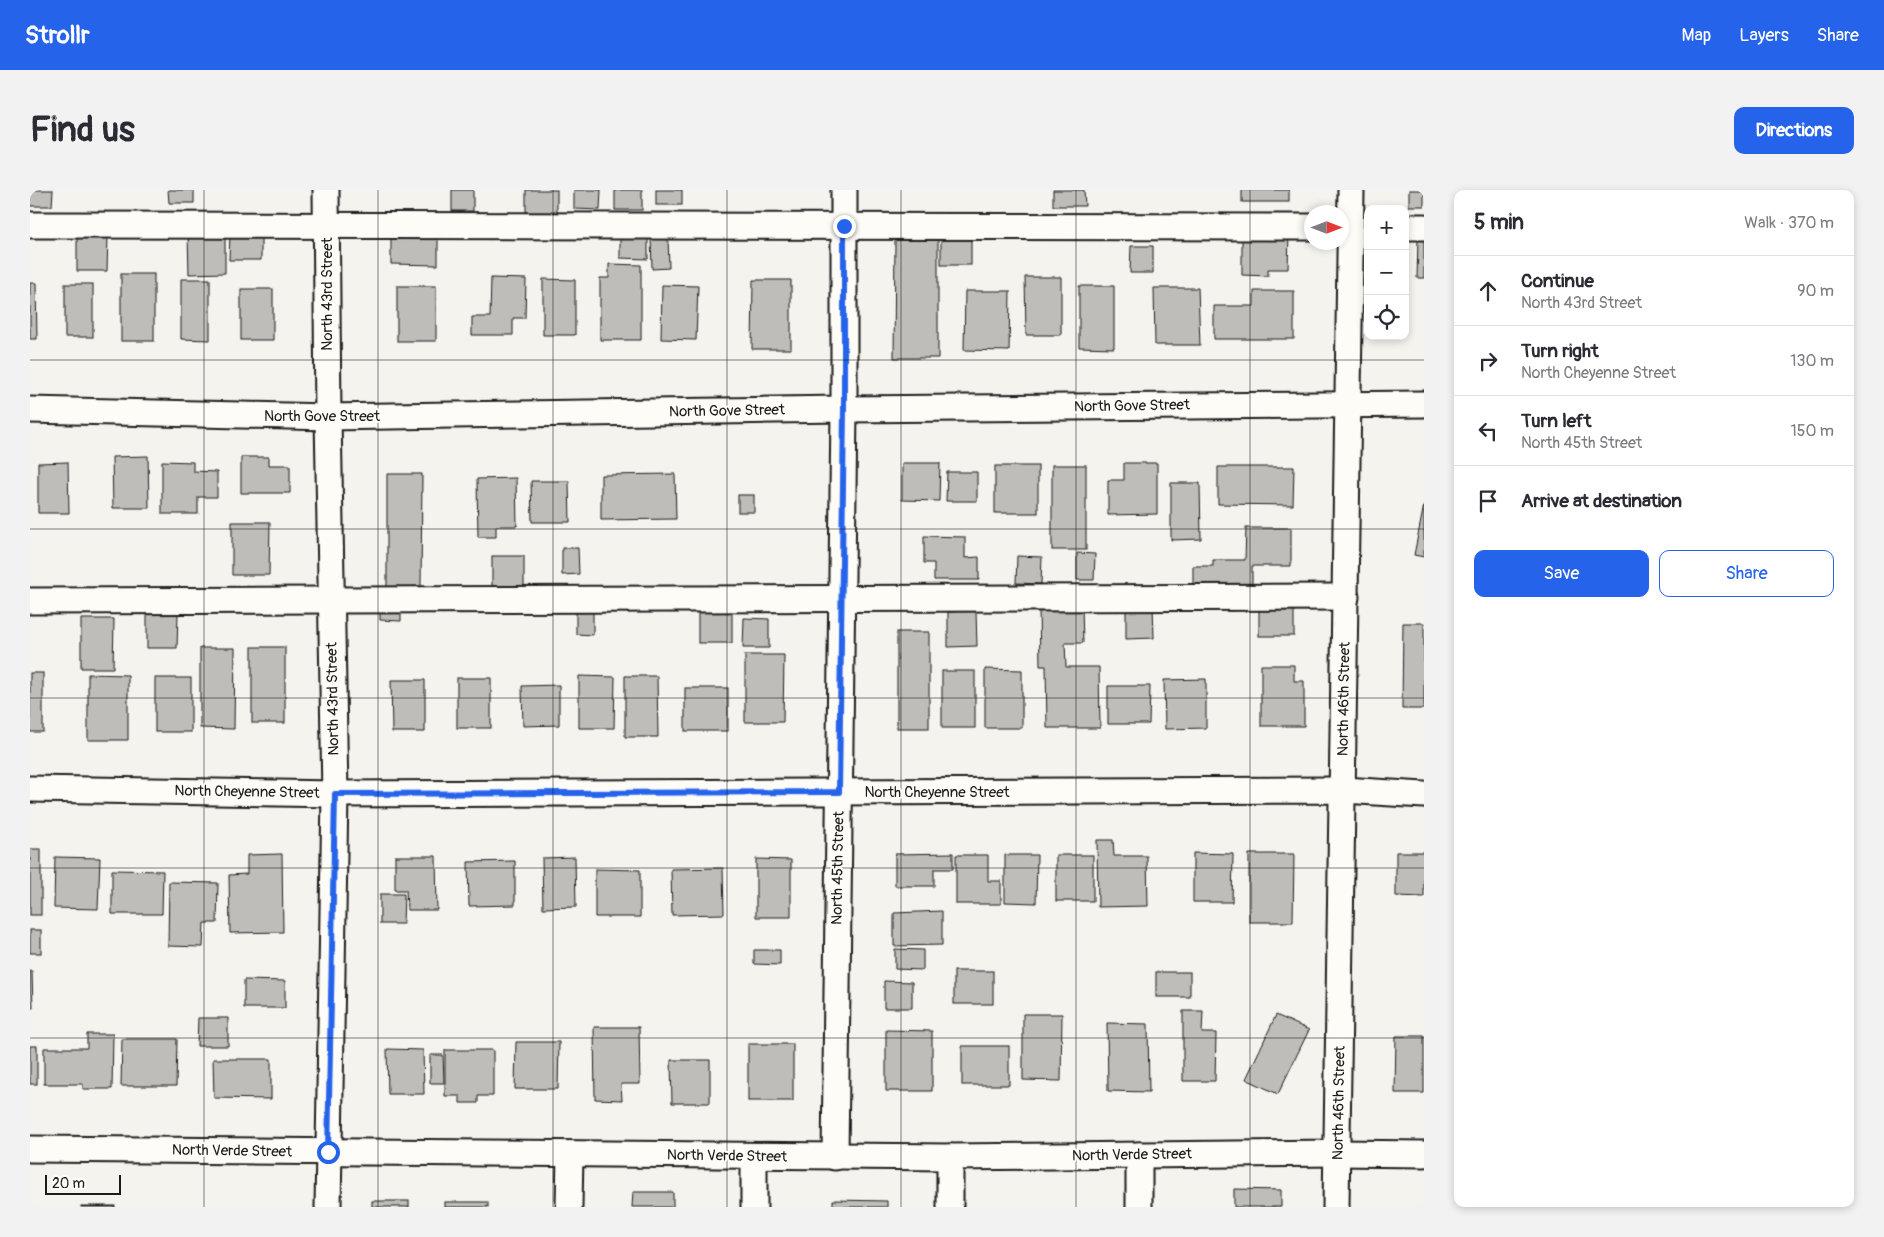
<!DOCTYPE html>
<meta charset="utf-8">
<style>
:root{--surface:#fff;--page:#f2f2f3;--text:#2b2b33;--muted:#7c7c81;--line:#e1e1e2;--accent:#2563eb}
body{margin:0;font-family:Pangolin,sans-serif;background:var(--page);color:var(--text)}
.controls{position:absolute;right:15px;top:15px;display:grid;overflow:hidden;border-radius:10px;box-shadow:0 2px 8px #0003}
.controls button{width:45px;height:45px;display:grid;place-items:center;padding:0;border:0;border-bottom:1px solid var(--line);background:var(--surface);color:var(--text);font:25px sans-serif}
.compass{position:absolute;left:1274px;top:15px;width:45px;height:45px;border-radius:50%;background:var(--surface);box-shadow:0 2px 8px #0003;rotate:90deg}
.scale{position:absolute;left:15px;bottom:12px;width:76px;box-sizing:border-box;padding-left:5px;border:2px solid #1c1c1c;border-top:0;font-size:14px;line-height:18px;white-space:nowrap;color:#1c1c1c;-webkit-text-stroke:4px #fdfcf7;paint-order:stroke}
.stop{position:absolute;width:15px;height:15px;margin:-11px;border:4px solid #2563eb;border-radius:50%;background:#fff}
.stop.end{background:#2563eb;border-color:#fff;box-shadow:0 1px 5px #0008}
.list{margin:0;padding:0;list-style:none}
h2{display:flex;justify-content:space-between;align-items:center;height:65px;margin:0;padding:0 20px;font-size:21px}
h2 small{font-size:16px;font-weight:400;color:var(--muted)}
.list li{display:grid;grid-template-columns:32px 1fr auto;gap:15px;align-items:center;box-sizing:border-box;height:70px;padding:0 20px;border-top:1px solid var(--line)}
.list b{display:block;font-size:19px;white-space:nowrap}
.list p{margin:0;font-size:16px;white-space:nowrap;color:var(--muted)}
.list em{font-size:16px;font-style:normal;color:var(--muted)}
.actions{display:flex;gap:10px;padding:15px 20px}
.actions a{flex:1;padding:11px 0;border:1px solid var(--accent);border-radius:10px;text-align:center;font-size:18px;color:var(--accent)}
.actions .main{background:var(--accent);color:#fff}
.icon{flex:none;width:28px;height:28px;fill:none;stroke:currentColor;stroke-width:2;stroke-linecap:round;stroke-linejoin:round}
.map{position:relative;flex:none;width:1394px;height:1017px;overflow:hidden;border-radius:10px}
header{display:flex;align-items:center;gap:30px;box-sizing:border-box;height:70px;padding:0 25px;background:var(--accent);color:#fff}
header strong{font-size:24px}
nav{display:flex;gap:28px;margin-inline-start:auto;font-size:18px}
.intro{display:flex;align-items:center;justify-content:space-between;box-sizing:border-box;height:120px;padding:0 30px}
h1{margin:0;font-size:35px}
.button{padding:12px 22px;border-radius:10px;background:var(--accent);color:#fff;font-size:18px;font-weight:700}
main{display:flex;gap:30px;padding:0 30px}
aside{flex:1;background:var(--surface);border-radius:10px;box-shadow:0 2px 8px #0003}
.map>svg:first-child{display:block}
.building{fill:#bebdba;stroke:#1c1c1c}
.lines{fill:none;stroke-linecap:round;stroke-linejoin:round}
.minor-casing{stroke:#1c1c1c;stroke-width:29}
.minor{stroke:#fdfcf7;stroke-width:25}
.route{stroke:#2563eb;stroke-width:6}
.grid{fill:none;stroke:#1c1c1c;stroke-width:1;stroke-opacity:0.55}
.labels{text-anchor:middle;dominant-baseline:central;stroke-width:4;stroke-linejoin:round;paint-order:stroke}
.street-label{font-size:15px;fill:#1c1c1c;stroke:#fdfcf7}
</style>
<header>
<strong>Strollr</strong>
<nav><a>Map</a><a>Layers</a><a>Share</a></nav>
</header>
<div class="intro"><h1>Find us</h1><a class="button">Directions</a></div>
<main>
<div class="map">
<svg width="1394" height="1017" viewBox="0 0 1394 1017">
<rect width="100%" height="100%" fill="#f4f3ee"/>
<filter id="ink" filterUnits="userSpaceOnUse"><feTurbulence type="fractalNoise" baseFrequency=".02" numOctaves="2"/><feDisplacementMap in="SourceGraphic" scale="10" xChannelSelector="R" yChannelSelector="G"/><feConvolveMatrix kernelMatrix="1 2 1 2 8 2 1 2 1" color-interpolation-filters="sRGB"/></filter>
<g filter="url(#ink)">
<g class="building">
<polygon points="0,0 23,0 22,16 0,16"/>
<polygon points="138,0 164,0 164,13 139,13"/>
<rect x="422" y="0" width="21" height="21"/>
<rect x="496" y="0" width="31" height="23"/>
<polygon points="544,0 571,0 570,20 544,19"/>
<rect x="585" y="0" width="27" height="20"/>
<rect x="626" y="0" width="26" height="15"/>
<polygon points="1023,0 1054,0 1055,16 1023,16"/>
<rect x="1212" y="0" width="47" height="12"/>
<rect x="1379" y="0" width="15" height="16"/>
<polygon points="195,43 195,83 159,84 158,44"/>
<polygon points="361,43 408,43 408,75 361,74"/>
<polygon points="1212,43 1259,43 1258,79 1238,79 1238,86 1212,85"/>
<polygon points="200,44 231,44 231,70 199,70"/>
<polygon points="590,44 618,45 618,69 590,68"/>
<polygon points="47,45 78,46 77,81 47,81"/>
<rect x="911" y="45" width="30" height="30"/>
<polygon points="638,46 639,78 622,79 621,47"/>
<polygon points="1388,48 1394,48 1394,88 1387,88"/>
<polygon points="865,50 908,50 908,168 864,168"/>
<polygon points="1101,56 1123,56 1123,83 1100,83"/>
<polygon points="579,74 611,75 611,150 570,150 570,88 579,88"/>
<rect x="91" y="84" width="33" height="67"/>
<polygon points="995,87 1031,87 1031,145 996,145"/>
<polygon points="461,88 496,89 495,128 483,128 483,145 442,145 442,127 460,127"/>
<polygon points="151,89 180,89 180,150 151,149"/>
<polygon points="513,89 545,90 545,145 513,145"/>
<polygon points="723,90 761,90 761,159 722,159"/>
<polygon points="0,93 6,93 7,149 0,149"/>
<rect x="35" y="94" width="28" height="53"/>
<polygon points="632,95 668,96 666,150 631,149"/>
<rect x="367" y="96" width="39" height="55"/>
<polygon points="1049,96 1084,96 1084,158 1049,157"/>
<polygon points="1124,98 1168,98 1170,155 1125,155"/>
<rect x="211" y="99" width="32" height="51"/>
<polygon points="935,101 980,101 979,161 934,160"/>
<polygon points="1224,101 1264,101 1264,149 1184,149 1184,116 1224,116"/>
<polygon points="118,266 119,318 83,318 82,267"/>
<polygon points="211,267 239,267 239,275 260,275 260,303 211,303"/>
<polygon points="132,271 163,272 163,281 187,282 187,307 168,307 168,324 132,324"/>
<polygon points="38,272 39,323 8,323 8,273"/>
<polygon points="872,273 910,273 909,311 872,310"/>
<polygon points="1094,273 1127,273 1127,324 1078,325 1078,290 1094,290"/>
<rect x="1022" y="275" width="34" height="85"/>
<rect x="965" y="276" width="43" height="47"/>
<polygon points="1188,277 1264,277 1263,315 1188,314"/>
<polygon points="917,282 947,282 947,311 916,311"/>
<polygon points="357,284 392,284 391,398 357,398"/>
<polygon points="645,284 646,329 571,330 571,285"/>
<polygon points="486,288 487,336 466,336 466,347 448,347 447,289"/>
<polygon points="501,291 539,291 540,332 502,332"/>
<polygon points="1141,293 1170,293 1171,349 1141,350"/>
<rect x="708" y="305" width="16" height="17"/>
<polygon points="1394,315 1394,367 1384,365"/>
<polygon points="202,332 240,332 239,385 202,385"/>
<polygon points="1216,338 1261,338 1261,376 1222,376 1222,396 1163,396 1163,376 1183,376 1183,370 1215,370"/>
<polygon points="894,346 935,347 935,368 949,367 949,390 904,390 904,373 894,373"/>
<polygon points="532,358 548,358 549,384 532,385"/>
<polygon points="1047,363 1065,364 1064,390 1047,390"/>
<rect x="462" y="366" width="32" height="33"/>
<polygon points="987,366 1012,367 1011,394 986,393"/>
<polygon points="1096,416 1123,416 1124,448 1096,449"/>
<polygon points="1052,417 1053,453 1035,453 1036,477 1069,477 1070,538 1017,538 1016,476 1010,476 1009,418"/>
<rect x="1229" y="418" width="35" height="28"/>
<polygon points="546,420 563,420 563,445 546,444"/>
<polygon points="350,421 371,422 371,431 350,430"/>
<polygon points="946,421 947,456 918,457 918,422"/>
<rect x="668" y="422" width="34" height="31"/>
<polygon points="117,423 148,424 147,458 117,458"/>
<polygon points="714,428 739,429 739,458 713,458"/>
<polygon points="51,429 84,429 83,478 51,478"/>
<polygon points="1373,433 1394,433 1394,519 1372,519"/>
<rect x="867" y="442" width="32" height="96"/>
<rect x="222" y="457" width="33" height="76"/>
<polygon points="170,458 205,458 204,539 170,538"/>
<polygon points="715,465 754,465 753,532 715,532"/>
<polygon points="1231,475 1264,475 1264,491 1274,491 1274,536 1231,536"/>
<polygon points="955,479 992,480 992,538 955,538"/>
<rect x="912" y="481" width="33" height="57"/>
<rect x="0" y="483" width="13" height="59"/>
<polygon points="58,484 98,485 98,550 58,550"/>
<polygon points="549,486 585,487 584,538 549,538"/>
<polygon points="595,486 627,486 628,547 595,547"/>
<rect x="125" y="488" width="36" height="54"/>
<rect x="427" y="488" width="34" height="50"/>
<polygon points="1176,489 1176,538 1135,539 1134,490"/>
<polygon points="361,490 395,490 395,542 362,542"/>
<polygon points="529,495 529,535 493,536 492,496"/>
<polygon points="1078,496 1120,496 1119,534 1078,534"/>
<rect x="655" y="498" width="43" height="43"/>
<polygon points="1067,650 1083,650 1084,666 1117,666 1118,716 1068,717"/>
<rect x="0" y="659" width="11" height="66"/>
<polygon points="1366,662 1394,662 1394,707 1366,706"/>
<polygon points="923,663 923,679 904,679 904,696 865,696 865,664"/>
<polygon points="1163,663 1203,664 1202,712 1163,712"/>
<polygon points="252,664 253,742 200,743 199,685 217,684 217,665"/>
<polygon points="1219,664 1264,664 1263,732 1219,732"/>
<polygon points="926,665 958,665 958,691 971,691 971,714 926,714"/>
<polygon points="975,665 1007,665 1006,713 975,712"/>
<rect x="1026" y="665" width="37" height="46"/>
<polygon points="365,666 406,666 407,720 377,720 376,700 365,700"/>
<polygon points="25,667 70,668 68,719 24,718"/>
<polygon points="545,667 546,717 513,718 512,668"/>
<polygon points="726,669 761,670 761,727 726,727"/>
<polygon points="485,671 485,715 439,716 438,672"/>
<polygon points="693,678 694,724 642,725 641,679"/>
<polygon points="565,679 610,680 610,727 565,727"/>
<polygon points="82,680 133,681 132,724 82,724"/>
<polygon points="139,692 188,693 187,733 174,733 173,757 138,756"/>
<polygon points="350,704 374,704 373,734 350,734"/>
<polygon points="912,721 912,755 864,756 864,723"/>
<rect x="0" y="740" width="11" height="23"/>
<polygon points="865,759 893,760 893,780 865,779"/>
<polygon points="724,760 750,760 750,775 724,774"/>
<polygon points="0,781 2,781 3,818 0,818"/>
<rect x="924" y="781" width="39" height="33"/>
<rect x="1126" y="782" width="34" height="25"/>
<polygon points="214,790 255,791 255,818 214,818"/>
<polygon points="854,791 882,792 882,818 854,818"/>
<polygon points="1153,821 1173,821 1172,843 1186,843 1185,891 1153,891"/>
<polygon points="993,824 1032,824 1031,891 993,890"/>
<polygon points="1246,825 1279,840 1248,904 1216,889"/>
<polygon points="168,828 198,828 198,856 167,856"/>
<polygon points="1077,833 1118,834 1119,902 1078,901"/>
<polygon points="564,837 609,837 610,894 591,894 592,910 565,909"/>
<polygon points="856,840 902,841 902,901 856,901"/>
<polygon points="57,844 83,844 82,899 53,899 53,894 14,894 14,858 57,858"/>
<polygon points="1366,846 1394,846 1394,903 1365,903"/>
<polygon points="92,849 147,849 146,896 91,896"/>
<polygon points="486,852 529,852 528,899 485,899"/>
<rect x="718" y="854" width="45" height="57"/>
<rect x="0" y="856" width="7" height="38"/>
<rect x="932" y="856" width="47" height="39"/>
<polygon points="357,859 393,860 394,904 358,904"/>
<polygon points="415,860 463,860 463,906 448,906 448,913 430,913 430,906 415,906"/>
<polygon points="400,865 413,865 414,893 400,893"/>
<polygon points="183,869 241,869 241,909 184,908"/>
<polygon points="641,870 680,870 680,913 642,913"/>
<polygon points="1204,999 1251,1000 1251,1017 1204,1017"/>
<polygon points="603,1002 643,1002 643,1017 602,1017"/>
<polygon points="803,1010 857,1011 857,1017 803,1017"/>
<rect x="342" y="1011" width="37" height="6"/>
<rect x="415" y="1012" width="43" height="5"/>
<rect x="51" y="1016" width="34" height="1"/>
</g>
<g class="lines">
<defs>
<g id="minor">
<polyline points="296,0 298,227 305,604 298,1017"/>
<polyline points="0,35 1282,37"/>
<polyline points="1375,37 1394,37"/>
<polyline points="0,220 298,227 814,219 1394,214"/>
<polyline points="0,411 1316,407"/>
<polyline points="0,599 305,604 1313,600 1394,605"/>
<polyline points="0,959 920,967 1308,963 1394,964"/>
<polyline points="1109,965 1109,1017"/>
<polyline points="805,967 814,219 814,0"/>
<polyline points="539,1017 540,964"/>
<polyline points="724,1017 724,966"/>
<polyline points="920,1017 920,967"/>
<polyline points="1306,1017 1321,0"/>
</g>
</defs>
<use href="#minor" class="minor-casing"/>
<use href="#minor" class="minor"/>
</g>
</g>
<g class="lines" filter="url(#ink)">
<polyline class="route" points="298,962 305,604 809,602 814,219 814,36"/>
</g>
<path class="grid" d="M174 0V1017M348 0V1017M523 0V1017M697 0V1017M871 0V1017M1046 0V1017M1220 0V1017M0 170H1394M0 339H1394M0 508H1394M0 678H1394M0 848H1394"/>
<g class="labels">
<g class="street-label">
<text transform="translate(297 104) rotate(-90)">North 43rd Street</text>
<text transform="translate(1102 216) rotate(-1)">North Gove Street</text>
<text transform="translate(697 221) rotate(-1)">North Gove Street</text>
<text x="292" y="226">North Gove Street</text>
<text transform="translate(303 509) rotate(-91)">North 43rd Street</text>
<text transform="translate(1314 509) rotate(-89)">North 46th Street</text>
<text transform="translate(217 602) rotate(1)">North Cheyenne Street</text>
<text x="907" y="602">North Cheyenne Street</text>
<text transform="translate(808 678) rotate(-89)">North 45th Street</text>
<text transform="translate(1309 913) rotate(-89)">North 46th Street</text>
<text transform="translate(202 961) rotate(1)">North Verde Street</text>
<text transform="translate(1102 965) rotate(-1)">North Verde Street</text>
<text transform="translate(697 966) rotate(1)">North Verde Street</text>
</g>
</g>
</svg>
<div class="controls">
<button>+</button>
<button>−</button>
<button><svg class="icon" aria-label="locate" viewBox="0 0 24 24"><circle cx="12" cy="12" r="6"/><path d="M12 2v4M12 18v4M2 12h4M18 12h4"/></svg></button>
</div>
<svg class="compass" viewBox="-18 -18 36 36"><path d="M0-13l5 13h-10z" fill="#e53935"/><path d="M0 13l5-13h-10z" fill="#7c7c81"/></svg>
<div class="scale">20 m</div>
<div class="stop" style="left:298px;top:962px"></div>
<div class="stop end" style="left:814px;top:36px"></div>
</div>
<aside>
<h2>5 min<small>Walk · 370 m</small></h2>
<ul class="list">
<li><svg class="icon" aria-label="ahead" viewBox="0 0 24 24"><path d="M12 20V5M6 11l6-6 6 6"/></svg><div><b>Continue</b><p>North 43rd Street</p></div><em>90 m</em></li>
<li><svg class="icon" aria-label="right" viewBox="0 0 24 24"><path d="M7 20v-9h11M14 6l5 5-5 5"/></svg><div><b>Turn right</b><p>North Cheyenne Street</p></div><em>130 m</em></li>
<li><svg class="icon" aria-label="left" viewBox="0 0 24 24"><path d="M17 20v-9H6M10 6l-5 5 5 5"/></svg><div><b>Turn left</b><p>North 45th Street</p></div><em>150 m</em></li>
<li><svg class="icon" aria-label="arrive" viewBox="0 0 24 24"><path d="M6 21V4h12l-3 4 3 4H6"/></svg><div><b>Arrive at destination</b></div></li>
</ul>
<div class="actions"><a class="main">Save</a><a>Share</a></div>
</aside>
</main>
